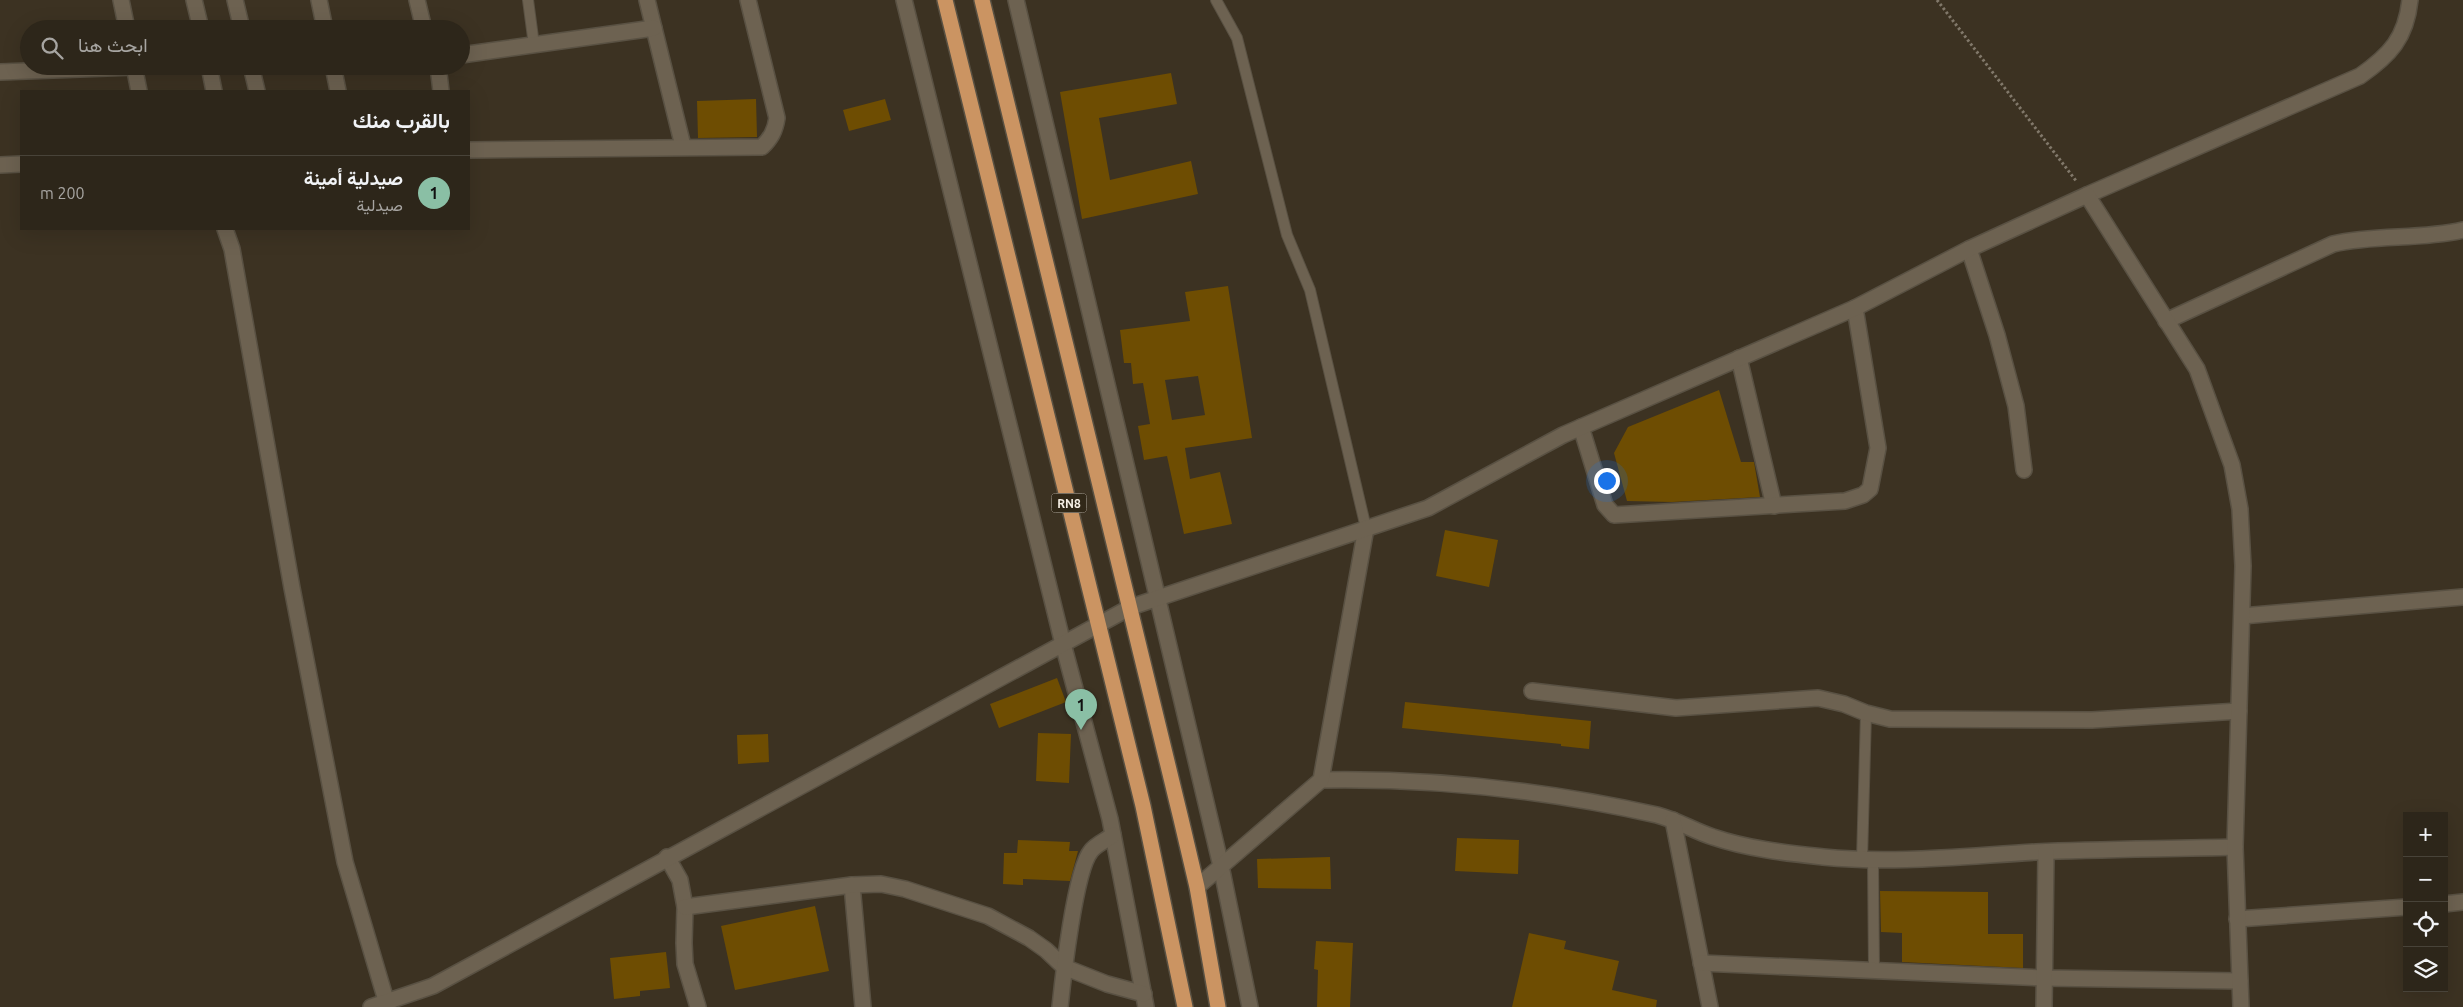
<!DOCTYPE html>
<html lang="ar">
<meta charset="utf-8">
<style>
:root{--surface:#2d261a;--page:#393227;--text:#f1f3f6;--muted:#a7a5a2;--line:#484339;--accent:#8abfa5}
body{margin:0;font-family:Ubuntu,Vazirmatn,sans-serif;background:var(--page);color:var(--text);direction:rtl}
.controls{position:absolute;right:15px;bottom:15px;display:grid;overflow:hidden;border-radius:0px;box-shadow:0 5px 20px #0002}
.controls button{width:45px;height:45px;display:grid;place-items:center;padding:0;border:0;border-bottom:1px solid var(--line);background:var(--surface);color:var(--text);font:25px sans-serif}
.you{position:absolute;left:1606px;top:480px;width:18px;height:18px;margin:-12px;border:4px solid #fff;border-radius:50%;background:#1a73e8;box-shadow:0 0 0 8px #1a73e833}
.badge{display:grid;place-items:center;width:32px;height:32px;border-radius:50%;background:var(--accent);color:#111;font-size:16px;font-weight:700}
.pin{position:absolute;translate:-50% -41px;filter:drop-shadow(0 1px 2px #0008)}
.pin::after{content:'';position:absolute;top:26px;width:18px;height:15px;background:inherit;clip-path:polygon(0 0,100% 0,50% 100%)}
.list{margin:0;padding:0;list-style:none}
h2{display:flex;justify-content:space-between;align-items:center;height:65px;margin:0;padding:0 20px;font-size:21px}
h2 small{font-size:16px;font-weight:400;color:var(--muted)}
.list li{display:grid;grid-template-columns:32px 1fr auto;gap:15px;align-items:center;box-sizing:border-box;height:75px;padding:0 20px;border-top:1px solid var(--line)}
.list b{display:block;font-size:19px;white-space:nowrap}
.list p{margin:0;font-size:16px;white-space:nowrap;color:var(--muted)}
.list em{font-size:16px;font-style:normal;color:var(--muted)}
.icon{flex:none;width:28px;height:28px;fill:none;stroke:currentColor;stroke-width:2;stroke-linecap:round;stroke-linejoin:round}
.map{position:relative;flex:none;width:2463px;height:1007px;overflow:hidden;direction:ltr}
.search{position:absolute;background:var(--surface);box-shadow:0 5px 20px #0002;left:20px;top:20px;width:450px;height:55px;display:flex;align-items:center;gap:12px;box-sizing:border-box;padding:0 18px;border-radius:28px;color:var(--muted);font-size:19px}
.panel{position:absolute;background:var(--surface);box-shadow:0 5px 20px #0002;left:20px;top:90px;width:450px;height:140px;border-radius:0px;direction:rtl}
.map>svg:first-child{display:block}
.building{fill:#6e4d02;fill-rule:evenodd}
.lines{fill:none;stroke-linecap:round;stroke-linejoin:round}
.lane-casing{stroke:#595143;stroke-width:12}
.street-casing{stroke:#595143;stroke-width:18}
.highway-casing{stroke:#595143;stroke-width:18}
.path{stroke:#81786a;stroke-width:3;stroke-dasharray:2.5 2.5;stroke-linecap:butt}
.lane{stroke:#6d6251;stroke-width:10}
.street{stroke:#6d6251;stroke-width:15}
.highway{stroke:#cb9462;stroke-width:15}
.labels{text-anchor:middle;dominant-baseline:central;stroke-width:4;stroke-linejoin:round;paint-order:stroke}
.shield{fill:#312818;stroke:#bbb3a8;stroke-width:1}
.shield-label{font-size:12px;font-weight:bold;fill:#f6efe5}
</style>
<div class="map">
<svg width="2463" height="1007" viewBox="0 0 2463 1007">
<rect width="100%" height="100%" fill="#3c3222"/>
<g class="building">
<polygon points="1171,73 1177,104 1099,118 1110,180 1191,161 1198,194 1082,219 1060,92"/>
<polygon points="756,99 757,137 698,138 697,101"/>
<polygon points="885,99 891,120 849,131 843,110"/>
<path d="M1228 286 1252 438 1185 448 1190 479 1220 472 1232 524 1184 534 1167 456 1144 460 1138 426 1150 424 1143 383 1133 384 1131 363H1124L1120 330 1190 321 1185 292ZM1198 376 1205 415 1172 420 1165 380Z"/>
<polygon points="1719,390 1741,462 1754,462 1760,497 1672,502 1627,501 1614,453 1628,427"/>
<polygon points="1445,530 1498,540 1489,587 1436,576"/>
<polygon points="1057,678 1066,702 999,728 990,704"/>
<polygon points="1405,702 1591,721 1589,749 1561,746 1561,744 1402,728"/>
<polygon points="1038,733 1071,734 1069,783 1036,781"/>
<polygon points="768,734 769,762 738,764 737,735"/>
<polygon points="1457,838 1519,840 1518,874 1455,871"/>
<polygon points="1018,840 1070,842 1069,851 1078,851 1070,881 1023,879 1023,885 1003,884 1004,853 1017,853"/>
<polygon points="1330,857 1331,889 1258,888 1257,859"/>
<polygon points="1880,891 1988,892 1988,934 2023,934 2023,968 1902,962 1902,933 1881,932"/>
<polygon points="815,906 829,971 735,990 721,926"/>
<polygon points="1529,933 1566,941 1564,949 1619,961 1612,990 1657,1000 1656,1007 1512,1007"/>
<polygon points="1316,941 1353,943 1350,1007 1317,1007 1318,970 1314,969"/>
<polygon points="666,952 670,988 640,991 640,996 614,999 610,958"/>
</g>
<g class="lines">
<defs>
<g id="lane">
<polyline points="528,0 534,45"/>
<polyline points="1216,0 1237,38 1287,235 1310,290 1366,528"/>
<polyline points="1862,860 1866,713"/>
<polyline points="1873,860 1874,970"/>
</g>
<g id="street">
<polyline points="121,0 127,29"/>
<polyline points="194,0 201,29"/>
<polyline points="235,0 242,29"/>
<polyline points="319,0 325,29"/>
<polyline points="417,0 424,29"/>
<polyline points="647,0 683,146"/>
<polyline points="904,0 1063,644 1110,819 1146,1007"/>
<polyline points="1016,0 1221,866 1250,1007"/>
<polyline points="461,55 654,28"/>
<polyline points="134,66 139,91"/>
<polyline points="209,66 214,91"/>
<polyline points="251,66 257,91"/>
<polyline points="333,66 338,91"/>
<polyline points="438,66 441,91"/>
<polyline points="0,72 134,67"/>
<path d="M469 150 762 147C771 138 775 131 777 118L748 0"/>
<polyline points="0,165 21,164"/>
<path d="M2087 195 2360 76C2390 55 2406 38 2410 0"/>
<polyline points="225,229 232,249 292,588 345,862 388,1007"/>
<polyline points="1969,249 1997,335 2016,406 2024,470"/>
<path d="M2166 321 2333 244C2376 234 2420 240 2463 230"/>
<polyline points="1739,358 1774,506"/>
<polyline points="1581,427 1605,505 1614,515 1845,501 1863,495 1870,489 1878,448 1855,308"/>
<polyline points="2242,616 2463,597"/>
<polyline points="1532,691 1676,708 1818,698 1844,704 1866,713 1890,719 2092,720 2239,711"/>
<path d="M1321 780C1432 778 1549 791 1657 815 1677 820 1694 831 1713 837 1748 849 1787 853 1823 857 1894 864 1964 856 2036 852 2102 849 2169 849 2235 847"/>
<polyline points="1673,820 1710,1007"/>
<polyline points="667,857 680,880 685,907 684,943 685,964 698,1007"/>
<polyline points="852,885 863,1007"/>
<polyline points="1197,887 1321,780 1366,528"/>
<polyline points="2444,904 2463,902"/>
<polyline points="685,907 852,885 881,884 905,889 988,916 1029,938 1046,950 1064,967 1107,984 1144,994"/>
<polyline points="2237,919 2407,907"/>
<polyline points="1701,963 2044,978 2240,981"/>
<polyline points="371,1007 433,986 1131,607 1428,508 1563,435 1855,308 1969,249 2087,195 2197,369 2232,465 2240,509 2243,566 2235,847 2241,1007"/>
<path d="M1060 1007C1063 978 1075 870 1091 851 1096 844 1107 840 1113 835"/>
<polyline points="2044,1007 2046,852"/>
</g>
<g id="highway">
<polyline points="945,0 1143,806 1185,1007"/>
<polyline points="982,0 1181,819 1197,887 1218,1007"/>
</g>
</defs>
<use href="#lane" class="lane-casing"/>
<use href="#street" class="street-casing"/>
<use href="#highway" class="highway-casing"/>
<polyline class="path" points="1937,0 2077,182"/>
<use href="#lane" class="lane"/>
<use href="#street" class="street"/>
<use href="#highway" class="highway"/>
</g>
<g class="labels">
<rect class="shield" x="1051.5" y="493.5" width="35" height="19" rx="4"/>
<g class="shield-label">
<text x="1069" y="503">RN8</text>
</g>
</g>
</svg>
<div class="controls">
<button>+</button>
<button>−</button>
<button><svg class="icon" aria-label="locate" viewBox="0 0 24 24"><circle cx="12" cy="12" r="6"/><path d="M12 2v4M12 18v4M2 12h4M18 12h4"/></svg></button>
<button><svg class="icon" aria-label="layers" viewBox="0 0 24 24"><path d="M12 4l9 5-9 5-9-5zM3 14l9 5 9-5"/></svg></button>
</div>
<div class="you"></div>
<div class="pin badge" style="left:1081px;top:730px">1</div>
<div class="search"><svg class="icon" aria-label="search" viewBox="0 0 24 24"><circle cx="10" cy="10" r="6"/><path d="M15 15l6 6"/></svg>ابحث هنا</div>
<section class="panel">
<h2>بالقرب منك<small></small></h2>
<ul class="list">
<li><span class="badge">1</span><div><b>صيدلية أمينة</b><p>صيدلية</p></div><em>200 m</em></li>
</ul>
</section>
</div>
